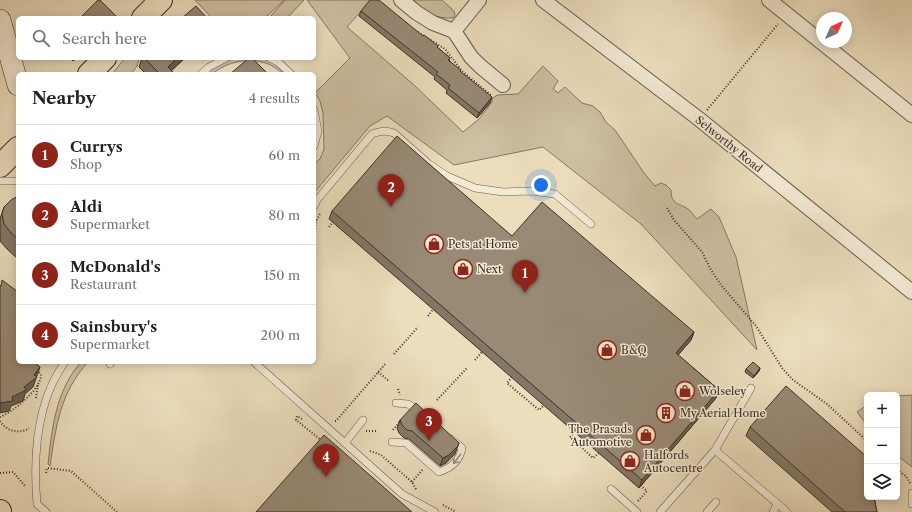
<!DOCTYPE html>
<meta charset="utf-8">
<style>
:root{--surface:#fff;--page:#f6f6f6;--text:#222;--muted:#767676;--line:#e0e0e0;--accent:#8f2418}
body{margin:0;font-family:"Libre Caslon Text",serif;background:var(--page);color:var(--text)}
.controls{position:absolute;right:12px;bottom:12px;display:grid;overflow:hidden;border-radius:6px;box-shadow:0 2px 10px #0003}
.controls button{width:36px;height:36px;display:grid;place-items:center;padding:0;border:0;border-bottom:1px solid var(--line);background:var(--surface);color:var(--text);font:20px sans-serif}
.compass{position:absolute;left:816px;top:12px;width:36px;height:36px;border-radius:50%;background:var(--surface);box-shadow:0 2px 10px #0003;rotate:45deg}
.you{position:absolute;left:541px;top:185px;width:14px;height:14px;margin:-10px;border:3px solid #fff;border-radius:50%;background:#1a73e8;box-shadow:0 0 0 6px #1a73e833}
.badge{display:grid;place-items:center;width:26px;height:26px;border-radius:50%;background:var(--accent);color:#fff;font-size:13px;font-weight:700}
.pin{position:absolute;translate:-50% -33px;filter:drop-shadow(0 1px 2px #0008)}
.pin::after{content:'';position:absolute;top:21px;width:14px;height:12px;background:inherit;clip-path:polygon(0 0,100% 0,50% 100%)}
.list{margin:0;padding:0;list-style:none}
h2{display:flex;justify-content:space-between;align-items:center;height:52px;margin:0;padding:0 16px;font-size:17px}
h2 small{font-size:13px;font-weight:400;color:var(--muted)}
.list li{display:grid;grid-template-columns:26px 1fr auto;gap:12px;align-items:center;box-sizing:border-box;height:60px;padding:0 16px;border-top:1px solid var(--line)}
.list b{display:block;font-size:15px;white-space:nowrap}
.list p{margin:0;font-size:13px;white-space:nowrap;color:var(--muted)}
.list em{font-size:13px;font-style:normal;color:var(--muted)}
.icon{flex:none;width:22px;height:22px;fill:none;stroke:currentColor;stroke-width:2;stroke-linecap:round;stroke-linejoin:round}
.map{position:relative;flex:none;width:912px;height:512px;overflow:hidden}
.search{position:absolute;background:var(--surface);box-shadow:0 2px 10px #0003;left:16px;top:16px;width:300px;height:44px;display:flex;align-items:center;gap:10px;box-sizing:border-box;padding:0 14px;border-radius:6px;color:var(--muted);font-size:15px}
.panel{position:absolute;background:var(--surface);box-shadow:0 2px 10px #0003;left:16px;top:72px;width:300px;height:292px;border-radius:6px}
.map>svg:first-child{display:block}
.green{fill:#cec0a3;stroke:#867864}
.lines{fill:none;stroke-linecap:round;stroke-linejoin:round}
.lane-casing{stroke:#695b4c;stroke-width:8}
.street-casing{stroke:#695b4c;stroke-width:16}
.secondary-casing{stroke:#3d2f26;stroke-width:22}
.primary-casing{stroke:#3d2f26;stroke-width:24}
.path{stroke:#3d2f26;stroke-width:2;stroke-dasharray:1 2;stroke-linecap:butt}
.lane{stroke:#f3ead4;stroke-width:7}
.street{stroke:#f3ead4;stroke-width:14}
.secondary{stroke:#f3ead4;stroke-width:21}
.primary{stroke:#ecdebd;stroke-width:22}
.wall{fill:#837765;stroke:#3d2f26}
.shaded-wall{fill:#6a6152;stroke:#3d2f26}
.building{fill:#988a75;stroke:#3d2f26}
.oneway{stroke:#988c7d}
.labels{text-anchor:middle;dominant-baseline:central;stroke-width:3;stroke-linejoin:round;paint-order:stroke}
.street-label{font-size:11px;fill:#3d2f26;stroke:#f3ead4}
.poi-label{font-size:11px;fill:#3d2f26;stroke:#f3ead4;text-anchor:start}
</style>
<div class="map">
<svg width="912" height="512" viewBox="0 0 912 512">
<rect width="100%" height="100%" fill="#ecdebd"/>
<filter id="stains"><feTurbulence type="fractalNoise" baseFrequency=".005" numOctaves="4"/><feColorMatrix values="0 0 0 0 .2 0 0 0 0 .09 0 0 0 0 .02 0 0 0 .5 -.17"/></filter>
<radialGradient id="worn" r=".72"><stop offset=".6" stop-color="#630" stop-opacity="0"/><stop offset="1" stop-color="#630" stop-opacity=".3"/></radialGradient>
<g class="green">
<polygon points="195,0 284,0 265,18 212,18"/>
<polygon points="285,0 304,0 287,18 269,18"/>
<path d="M307 0H379L377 3 371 0 347 27 414 85 463 132 479 119 492 102V99L497 95 518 94 543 66 558 81 553 89 558 93 565 87 582 103 593 106 600 112 606 122 615 130 644 173 655 186 661 183 666 185 671 190C671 205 679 203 688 209 691 211 694 216 697 219L711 209 719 217 736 257 757 350 641 224 543 147 454 165 387 116 370 126 314 193V164L320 159 324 149 323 113 320 101 315 93 350 58Z"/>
<path d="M409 0H442L454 11 455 15 453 18C434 19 423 11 409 0Z"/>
<polygon points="125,58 139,58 137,66 131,74 112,74"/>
<path d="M239 58C265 58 267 57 288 74 282 74 279 70 274 67 268 63 260 61 253 61 244 60 233 62 225 66 216 70 215 74 205 74 215 65 225 60 239 58Z"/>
<path d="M81 362H88C60 393 56 426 50 466L48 464C52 428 56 390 81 362Z"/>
<polygon points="912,395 912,467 897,455 897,396"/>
<polygon points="867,405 867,425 857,412"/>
</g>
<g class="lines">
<defs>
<g id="lane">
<polyline points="270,58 278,62 291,74"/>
<polyline points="201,74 209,67 226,58"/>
<polyline points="314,110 318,131 314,146"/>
<polyline points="0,181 18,181"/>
<path d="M314 206 317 200 372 134C381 131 386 130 394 133L429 164 447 176 475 188 503 192 531 191 555 194 591 224"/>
<polyline points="109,362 110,364"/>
<polyline points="254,362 402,494 435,512"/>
<polyline points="396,403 408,404 419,411"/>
<path d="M392 442 406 443 439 472C451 468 460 460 462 448L451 439"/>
<polyline points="345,443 363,420"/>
<polyline points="715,450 787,512"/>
<polyline points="611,489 637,512"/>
<polyline points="912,493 912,504"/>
<path d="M46 512 37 504C33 456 36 402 65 362"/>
<polyline points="660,512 715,450 751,388"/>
<polyline points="707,512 716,502"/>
<polyline points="773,512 777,504"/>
</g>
<g id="street">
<polyline points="401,0 417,13 433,23 454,31 471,57 480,66 503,85"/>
<polyline points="543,0 699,119 912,292"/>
<polyline points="769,0 912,115"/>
<polyline points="454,31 479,0"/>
</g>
<polyline id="secondary" points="0,20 18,85"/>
<g id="primary">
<polyline points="143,18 161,0"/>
<polyline points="89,74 105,58"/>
<polyline points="0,166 18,148"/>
<polyline points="0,511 0,512"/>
</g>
</defs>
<use href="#lane" class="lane-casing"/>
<use href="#street" class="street-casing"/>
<use href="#secondary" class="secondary-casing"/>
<use href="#primary" class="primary-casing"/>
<g class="path">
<polyline points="418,32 445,49 462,71 492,96"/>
<polyline points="707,110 778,24"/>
<polyline points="667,208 674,220 702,252 711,270 721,285 756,326 782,368 793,380 827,404 867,441"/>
<polyline points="329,227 333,222"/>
<polyline points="314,244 316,221 320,214"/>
<polyline points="428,316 434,308"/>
<polyline points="394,354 418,327"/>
<polyline points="475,360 482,352"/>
<polyline points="378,372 389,381"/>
<polyline points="512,377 507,383 539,410 544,405"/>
<polyline points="398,389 400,395"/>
<polyline points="36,398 38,384"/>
<polyline points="437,400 467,368"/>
<path d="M0 417C13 412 41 389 41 375L37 370"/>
<polyline points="302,419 297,416 296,420 321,440"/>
<path d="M0 421C6 431 18 434 28 429L29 428"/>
<polyline points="335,421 336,421 386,363"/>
<polyline points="393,430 401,420"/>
<polyline points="366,431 377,431"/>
<polyline points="575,432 570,437 593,458 599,453"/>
<polyline points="370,451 381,455 412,482 417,491"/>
<polyline points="897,470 906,476 911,485"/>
<polyline points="0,473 13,472 26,487"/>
<polyline points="46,473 47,468 71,471 117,512"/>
<polyline points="412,482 423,469"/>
<polyline points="638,501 647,491 641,486"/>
<polyline points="443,505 456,512"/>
</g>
<use href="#lane" class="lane"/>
<use href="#street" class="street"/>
<use href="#secondary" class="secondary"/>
<use href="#primary" class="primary"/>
</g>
<g class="wall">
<polygon points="361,11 437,47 450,58 449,60 490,103 477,118 446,93 447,90 434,79 435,77 359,16"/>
<polygon points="70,58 77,58 73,61"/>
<polygon points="142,58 185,58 171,70 175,74 146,74 139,67"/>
<polygon points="18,196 18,259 7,249 0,241 0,219 4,207"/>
<polygon points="332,211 512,236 694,332 691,340 678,355 719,390 716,398 639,488 329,219"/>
<polygon points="760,368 759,371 753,378 745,372 746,369"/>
<polygon points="400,420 455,454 446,463 440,466 409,439 404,438 399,433 397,428"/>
<polygon points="750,427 867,497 875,497 874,498 877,512 832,512 746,436"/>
</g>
<g class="shaded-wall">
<polygon points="177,58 185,58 168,74 168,67"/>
<polygon points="492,97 490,103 477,118 479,113"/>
<polygon points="694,332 691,340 673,361 676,353"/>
<polygon points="40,367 33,387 25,394 23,401 11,406 9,411 0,413 0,403 24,387"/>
<polygon points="760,368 759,371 753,378 754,376"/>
<polygon points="719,390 716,398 639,488 642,480"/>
<polygon points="459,443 455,454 446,463 440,466 443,458"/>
</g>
<g class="building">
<polygon points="98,0 100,0 116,16 114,18 80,18"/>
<polygon points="370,0 379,0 423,36 424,35 438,46 437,47 450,58 448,60 461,70 460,71 492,97 479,113 448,88 450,85 436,74 438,72 361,11"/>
<polygon points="196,6 207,18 182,18"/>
<polygon points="144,58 177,58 168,67 175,74 160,74"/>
<polygon points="249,58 252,58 268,74 230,74"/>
<polygon points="397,136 512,236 542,202 694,332 676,353 719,390 642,480 332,211"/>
<polygon points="18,196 18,239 12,234 4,224 2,214 4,207 11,200"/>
<polygon points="2,280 18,292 18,362 34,362 40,367 34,375 37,377 24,387 26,390 12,397 13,401 0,403 0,285 1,286"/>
<polygon points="753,362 760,368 754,376 746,369"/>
<polygon points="786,386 867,457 867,497 874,497 877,512 845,512 750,427"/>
<polygon points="416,403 459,443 458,446 449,455 443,458 412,431 407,430 402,425 400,420"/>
<polygon points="324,435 412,512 256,512"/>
</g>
<defs><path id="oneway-shaft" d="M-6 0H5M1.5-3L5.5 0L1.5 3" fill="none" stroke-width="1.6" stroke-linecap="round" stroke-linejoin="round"/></defs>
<use class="oneway" href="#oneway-shaft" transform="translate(457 459) rotate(128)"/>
<defs>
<symbol id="shop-ring" viewBox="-11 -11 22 22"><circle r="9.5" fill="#f3ead4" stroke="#8f2418" stroke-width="1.5"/><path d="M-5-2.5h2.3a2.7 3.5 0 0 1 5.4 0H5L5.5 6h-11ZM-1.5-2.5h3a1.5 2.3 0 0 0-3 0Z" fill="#8f2418"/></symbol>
<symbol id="building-ring" viewBox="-11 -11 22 22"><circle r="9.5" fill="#f3ead4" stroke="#8f2418" stroke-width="1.5"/><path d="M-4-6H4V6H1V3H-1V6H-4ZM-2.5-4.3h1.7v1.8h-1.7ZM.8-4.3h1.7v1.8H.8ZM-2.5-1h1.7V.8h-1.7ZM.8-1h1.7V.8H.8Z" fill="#8f2418"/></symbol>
</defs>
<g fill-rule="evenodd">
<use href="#shop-ring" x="423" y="233" width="22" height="22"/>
<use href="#shop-ring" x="452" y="258" width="22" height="22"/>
<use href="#shop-ring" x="596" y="339" width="22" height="22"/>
<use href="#shop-ring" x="674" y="380" width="22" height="22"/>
<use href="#building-ring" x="655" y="402" width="22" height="22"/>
<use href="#shop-ring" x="635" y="424" width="22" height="22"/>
<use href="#shop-ring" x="619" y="450" width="22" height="22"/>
</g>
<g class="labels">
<g class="street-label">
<text transform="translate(729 144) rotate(39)">Selworthy Road</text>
</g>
<g class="poi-label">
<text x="448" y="244">Pets at Home</text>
<text x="477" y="269">Next</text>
<text x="621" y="350">B&amp;Q</text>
<text x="699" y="391">Wolseley</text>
<text x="680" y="413">My Aerial Home</text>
<text x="632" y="429" text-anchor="end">The Prasads<tspan x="632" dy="13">Automotive</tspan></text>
<text x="644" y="455">Halfords<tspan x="644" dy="13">Autocentre</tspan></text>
</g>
</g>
<rect width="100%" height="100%" filter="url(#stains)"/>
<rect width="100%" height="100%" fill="url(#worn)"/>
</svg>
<div class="controls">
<button>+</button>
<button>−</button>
<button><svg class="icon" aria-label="layers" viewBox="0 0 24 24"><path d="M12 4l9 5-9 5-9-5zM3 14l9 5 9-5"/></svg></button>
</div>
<svg class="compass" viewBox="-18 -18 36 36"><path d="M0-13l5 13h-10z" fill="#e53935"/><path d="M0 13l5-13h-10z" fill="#767676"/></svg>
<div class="you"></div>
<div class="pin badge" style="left:525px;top:293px">1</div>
<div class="pin badge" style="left:391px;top:207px">2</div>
<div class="pin badge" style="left:429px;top:441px">3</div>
<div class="pin badge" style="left:326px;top:477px">4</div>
<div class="search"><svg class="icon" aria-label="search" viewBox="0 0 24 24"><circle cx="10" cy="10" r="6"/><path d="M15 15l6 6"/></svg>Search here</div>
<section class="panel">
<h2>Nearby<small>4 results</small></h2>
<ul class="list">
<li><span class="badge">1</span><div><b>Currys</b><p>Shop</p></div><em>60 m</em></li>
<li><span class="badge">2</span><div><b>Aldi</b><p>Supermarket</p></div><em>80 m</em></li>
<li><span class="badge">3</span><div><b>McDonald's</b><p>Restaurant</p></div><em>150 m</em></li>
<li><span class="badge">4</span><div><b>Sainsbury's</b><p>Supermarket</p></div><em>200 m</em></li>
</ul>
</section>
</div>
